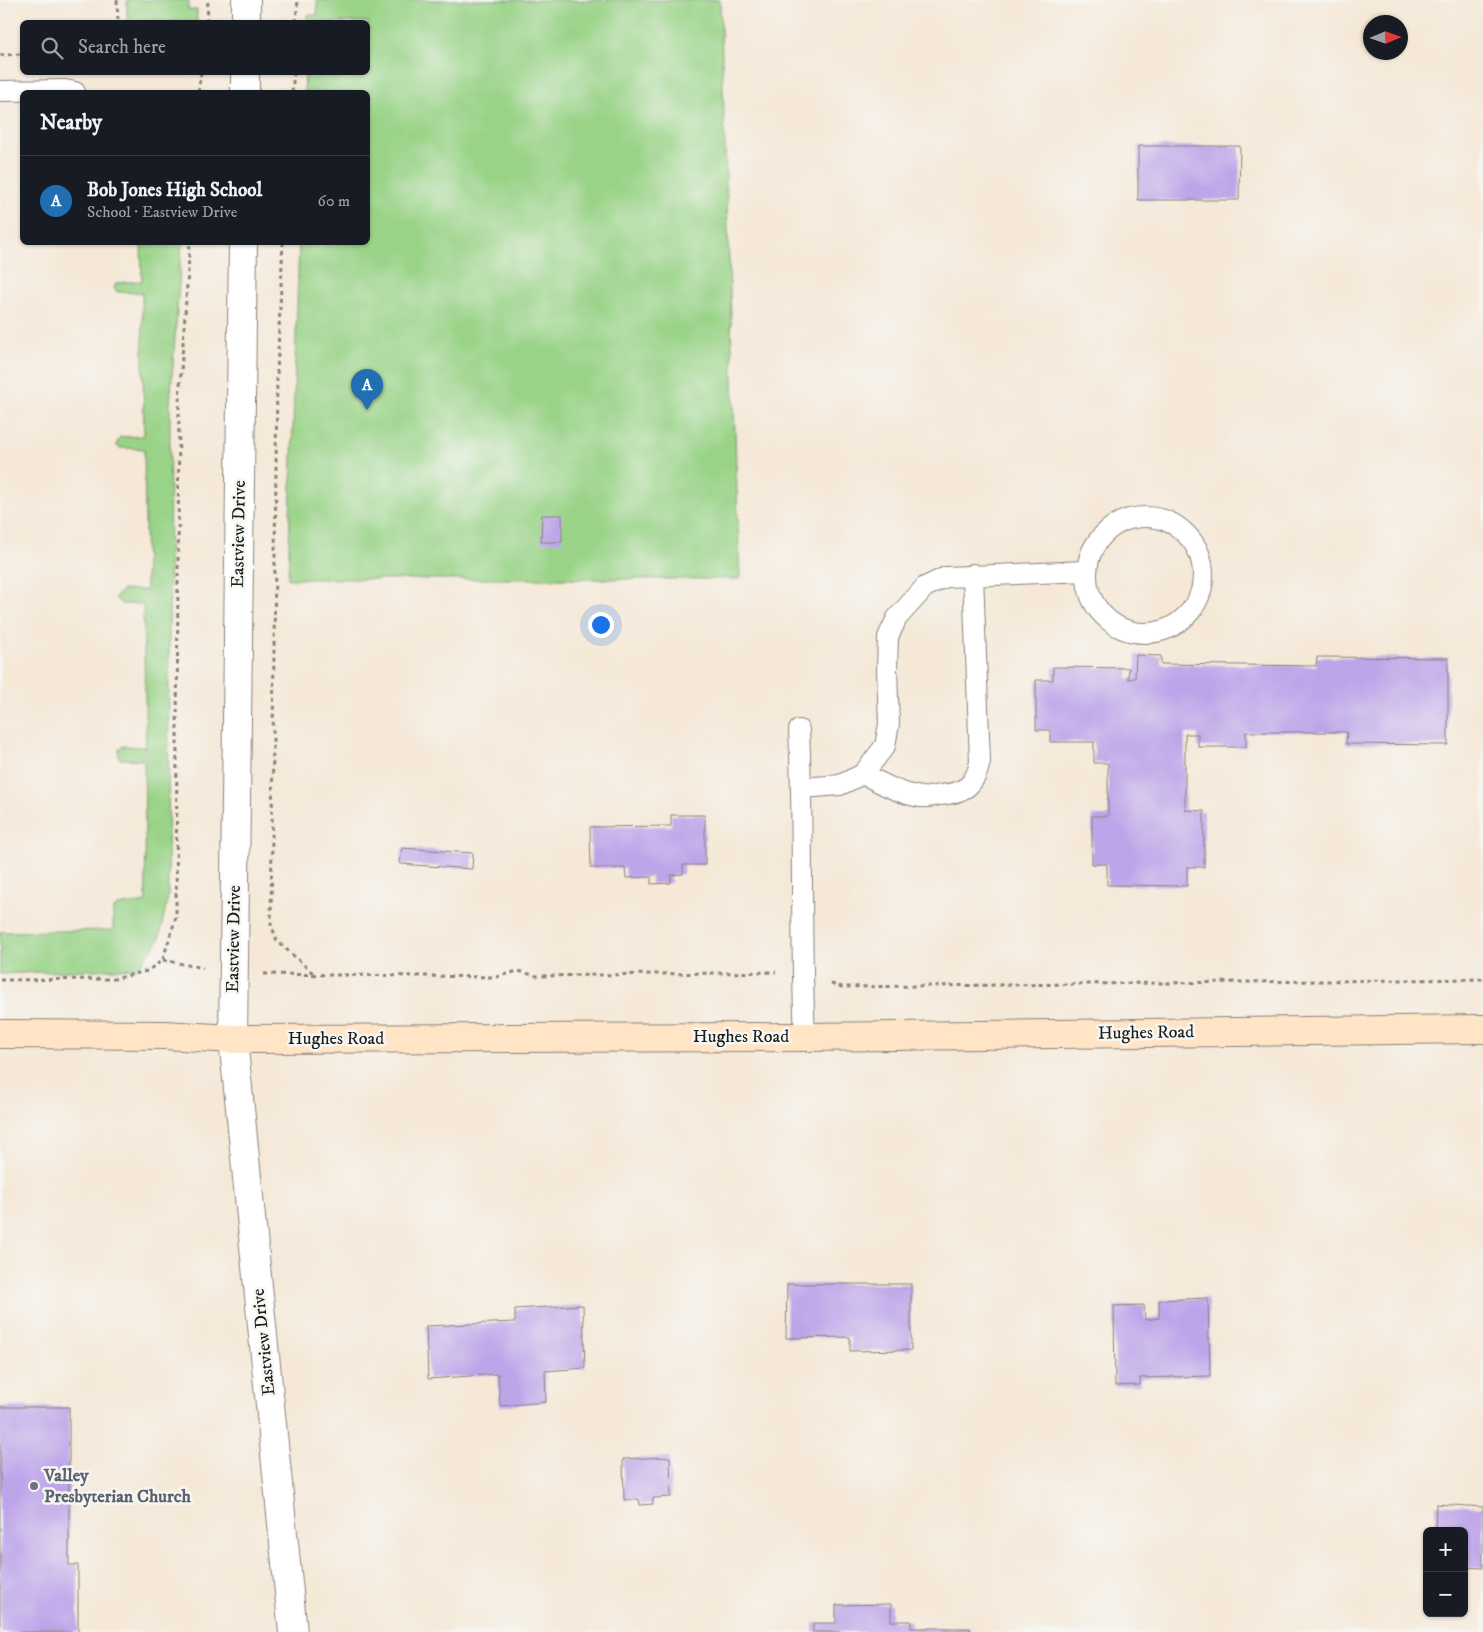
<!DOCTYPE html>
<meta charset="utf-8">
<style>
:root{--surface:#171b24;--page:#242831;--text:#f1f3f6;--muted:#9ea1a6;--line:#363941;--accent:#1f6fb2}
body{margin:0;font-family:"IM FELL DW Pica",serif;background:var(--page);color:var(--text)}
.controls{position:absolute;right:15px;bottom:15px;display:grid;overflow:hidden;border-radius:8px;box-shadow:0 1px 4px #0004}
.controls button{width:45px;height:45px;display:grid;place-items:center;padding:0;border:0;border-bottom:1px solid var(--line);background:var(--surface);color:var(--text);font:25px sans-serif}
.compass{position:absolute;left:1363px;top:15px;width:45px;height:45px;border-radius:50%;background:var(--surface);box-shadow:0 1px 4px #0004;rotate:88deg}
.you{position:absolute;left:600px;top:624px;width:18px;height:18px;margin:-12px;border:4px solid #fff;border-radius:50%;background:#1a73e8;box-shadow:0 0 0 8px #1a73e833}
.badge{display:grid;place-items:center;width:32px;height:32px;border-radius:50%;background:var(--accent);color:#fff;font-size:16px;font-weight:700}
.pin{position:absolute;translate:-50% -41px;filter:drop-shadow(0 1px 2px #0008)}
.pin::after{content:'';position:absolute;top:26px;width:18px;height:15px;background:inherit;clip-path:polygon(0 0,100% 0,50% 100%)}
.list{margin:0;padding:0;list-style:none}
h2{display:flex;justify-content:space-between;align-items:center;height:65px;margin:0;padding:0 20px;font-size:21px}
h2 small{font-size:16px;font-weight:400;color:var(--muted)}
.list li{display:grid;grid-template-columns:32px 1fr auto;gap:15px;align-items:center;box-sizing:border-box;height:90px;padding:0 20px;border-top:1px solid var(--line)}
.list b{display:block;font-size:19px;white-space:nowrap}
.list p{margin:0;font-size:16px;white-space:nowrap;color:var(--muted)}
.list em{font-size:16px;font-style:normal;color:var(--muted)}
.icon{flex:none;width:28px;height:28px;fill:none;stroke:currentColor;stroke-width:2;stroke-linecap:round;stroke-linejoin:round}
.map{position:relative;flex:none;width:1483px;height:1632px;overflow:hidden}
.search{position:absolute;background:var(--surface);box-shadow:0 1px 4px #0004;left:20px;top:20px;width:350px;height:55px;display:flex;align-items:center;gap:12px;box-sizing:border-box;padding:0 18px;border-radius:8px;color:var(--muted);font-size:19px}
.panel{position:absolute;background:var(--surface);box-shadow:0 1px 4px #0004;left:20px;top:90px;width:350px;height:155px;border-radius:8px}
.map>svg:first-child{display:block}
.green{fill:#99d387;stroke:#5a7852}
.building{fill:#bea5e9}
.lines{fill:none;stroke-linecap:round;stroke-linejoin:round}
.service-casing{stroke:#88827a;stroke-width:22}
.tertiary-casing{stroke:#88827a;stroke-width:30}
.secondary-casing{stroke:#88827a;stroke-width:30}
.path{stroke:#88827a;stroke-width:3;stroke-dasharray:4 4;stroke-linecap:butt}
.service{stroke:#fff;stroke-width:20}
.tertiary{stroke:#fff;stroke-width:28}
.secondary{stroke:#ffe4c6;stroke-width:28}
.worship-dot{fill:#6b7280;stroke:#f6f6f2;stroke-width:2}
.labels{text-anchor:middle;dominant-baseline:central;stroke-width:5;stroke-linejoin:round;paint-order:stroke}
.street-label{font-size:18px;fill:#1c1c1c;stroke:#f6f6f2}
.worship-label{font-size:18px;font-weight:bold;fill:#5b616d;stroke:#f6f6f2;text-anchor:start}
</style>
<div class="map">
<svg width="1483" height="1632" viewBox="0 0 1483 1632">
<rect width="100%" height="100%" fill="#f6f6f2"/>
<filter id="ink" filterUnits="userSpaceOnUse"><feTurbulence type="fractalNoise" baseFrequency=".02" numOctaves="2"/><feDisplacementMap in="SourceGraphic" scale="10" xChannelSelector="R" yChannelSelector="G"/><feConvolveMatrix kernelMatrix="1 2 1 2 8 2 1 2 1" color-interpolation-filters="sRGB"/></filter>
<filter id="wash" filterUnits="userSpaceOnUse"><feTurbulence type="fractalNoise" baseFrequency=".0096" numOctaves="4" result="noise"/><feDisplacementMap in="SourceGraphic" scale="20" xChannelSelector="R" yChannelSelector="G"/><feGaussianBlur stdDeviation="1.12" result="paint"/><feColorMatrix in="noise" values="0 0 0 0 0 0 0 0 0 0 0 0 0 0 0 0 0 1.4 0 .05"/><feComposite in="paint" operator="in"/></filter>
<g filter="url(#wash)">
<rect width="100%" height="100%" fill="#f5e8d7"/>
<g class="green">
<polygon points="127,0 189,0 188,10 197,10 197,22 127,22"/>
<polygon points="317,0 720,0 740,579 288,579 299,243 368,242 368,92 304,92 305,73 368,72 368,22 307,22 307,15 317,15"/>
<polygon points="141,243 182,243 170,405 168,896 159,940 137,968 0,974 0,932 113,930 113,910 117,906 146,902 144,760 120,759 118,754 119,749 123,746 146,747 143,604 121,604 115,597 123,590 146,590 144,449 120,448 116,445 120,437 144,436 142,293 117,292 114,288 116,283 142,281"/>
</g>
<g id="blocks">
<g class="building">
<polygon points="1138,146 1240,146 1239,200 1138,200"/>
<polygon points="542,515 562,515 562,542 541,542"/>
<polygon points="1136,655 1161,656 1161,664 1316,666 1317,657 1448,658 1448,745 1346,744 1347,732 1246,732 1246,747 1198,747 1198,734 1185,734 1185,810 1204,811 1204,867 1187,867 1187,886 1107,885 1107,864 1092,864 1092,816 1108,816 1108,763 1094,763 1094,742 1050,742 1050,730 1036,730 1036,680 1053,680 1053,667 1129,668 1128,679 1135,678"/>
<polygon points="671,815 705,815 705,865 683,865 683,874 671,875 671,883 651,884 651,877 626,878 625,868 591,868 590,827 671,826"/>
<polygon points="402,848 473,853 472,869 400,864"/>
<polygon points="787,1284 911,1284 911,1350 850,1351 850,1337 786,1338"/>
<polygon points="1208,1298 1210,1376 1140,1378 1140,1385 1115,1386 1114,1306 1144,1305 1145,1320 1159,1318 1159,1300"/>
<polygon points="583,1305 585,1368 545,1371 546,1402 500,1406 498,1374 428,1379 426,1326 515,1322 515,1309"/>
<polygon points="0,1407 69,1407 69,1565 78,1565 78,1632 0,1632"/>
<polygon points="670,1457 671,1497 653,1498 653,1504 640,1505 639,1499 624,1500 623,1459"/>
<polygon points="1436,1504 1483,1507 1483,1568 1464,1567 1464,1531 1435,1531"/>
<polygon points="891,1604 891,1621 911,1621 911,1628 970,1628 970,1632 813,1632 813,1623 836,1623 836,1605"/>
</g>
</g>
</g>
<g filter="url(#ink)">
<use href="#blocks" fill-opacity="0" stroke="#88827a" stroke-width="1"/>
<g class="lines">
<defs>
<g id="service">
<polyline points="0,91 65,90 75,92"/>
<circle cx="1145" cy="575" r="58"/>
<path d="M799 730C804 833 800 935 805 1037"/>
<path d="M863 774C881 783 900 794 921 797 927 798 934 796 940 795 964 793 975 786 980 762L973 574"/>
<polyline points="802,788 840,785 863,774 885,746 889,724 887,670 888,637 897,618 925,587 946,577 1086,571"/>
</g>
<g id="tertiary">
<polyline points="246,22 246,0"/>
<polyline points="245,92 245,72"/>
<polyline points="243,242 233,1039 293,1632"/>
</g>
<polyline id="secondary" points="0,1034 164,1035 233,1039 805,1037 1483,1029"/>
</defs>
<use href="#service" class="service-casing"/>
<use href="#tertiary" class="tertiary-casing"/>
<use href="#secondary" class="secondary-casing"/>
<g class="path">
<polyline points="117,0 118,22"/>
<polyline points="207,22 208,0"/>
<polyline points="296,22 298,0"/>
<polyline points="0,55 22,54"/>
<polyline points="198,92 201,72"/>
<polyline points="292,92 294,72"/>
<polyline points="283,242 277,374 271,924 277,941 313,973"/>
<polyline points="163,959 176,917 179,401 190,242"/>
<polyline points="163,960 203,968"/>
<polyline points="264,974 496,977 518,971 537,976 776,972"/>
<polyline points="0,980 114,979 147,971 163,960"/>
<polyline points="831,984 842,987 1483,979"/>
</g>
<use href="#service" class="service"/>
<use href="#tertiary" class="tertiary"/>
<use href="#secondary" class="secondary"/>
</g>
</g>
<circle class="worship-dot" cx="34" cy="1486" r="5"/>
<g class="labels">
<g class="street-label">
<text transform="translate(239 534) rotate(-89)">Eastview Drive</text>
<text transform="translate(234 939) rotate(-89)">Eastview Drive</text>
<text transform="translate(1146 1033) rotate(-1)">Hughes Road</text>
<text x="741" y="1037">Hughes Road</text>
<text x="336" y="1039">Hughes Road</text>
<text transform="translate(264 1342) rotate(-96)">Eastview Drive</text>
</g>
<g class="worship-label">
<text x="44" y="1476">Valley<tspan x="44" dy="21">Presbyterian Church</tspan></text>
</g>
</g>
</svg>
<div class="controls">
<button>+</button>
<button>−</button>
</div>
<svg class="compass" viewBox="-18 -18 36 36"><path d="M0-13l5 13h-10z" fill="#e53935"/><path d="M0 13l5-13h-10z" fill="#9ea1a6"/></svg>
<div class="you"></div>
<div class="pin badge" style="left:367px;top:410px">A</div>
<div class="search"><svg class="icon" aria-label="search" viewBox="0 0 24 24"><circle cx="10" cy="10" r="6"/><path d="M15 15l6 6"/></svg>Search here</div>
<section class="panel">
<h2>Nearby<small></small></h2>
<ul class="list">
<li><span class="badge">A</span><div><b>Bob Jones High School</b><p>School · Eastview Drive</p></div><em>60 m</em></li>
</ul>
</section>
</div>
